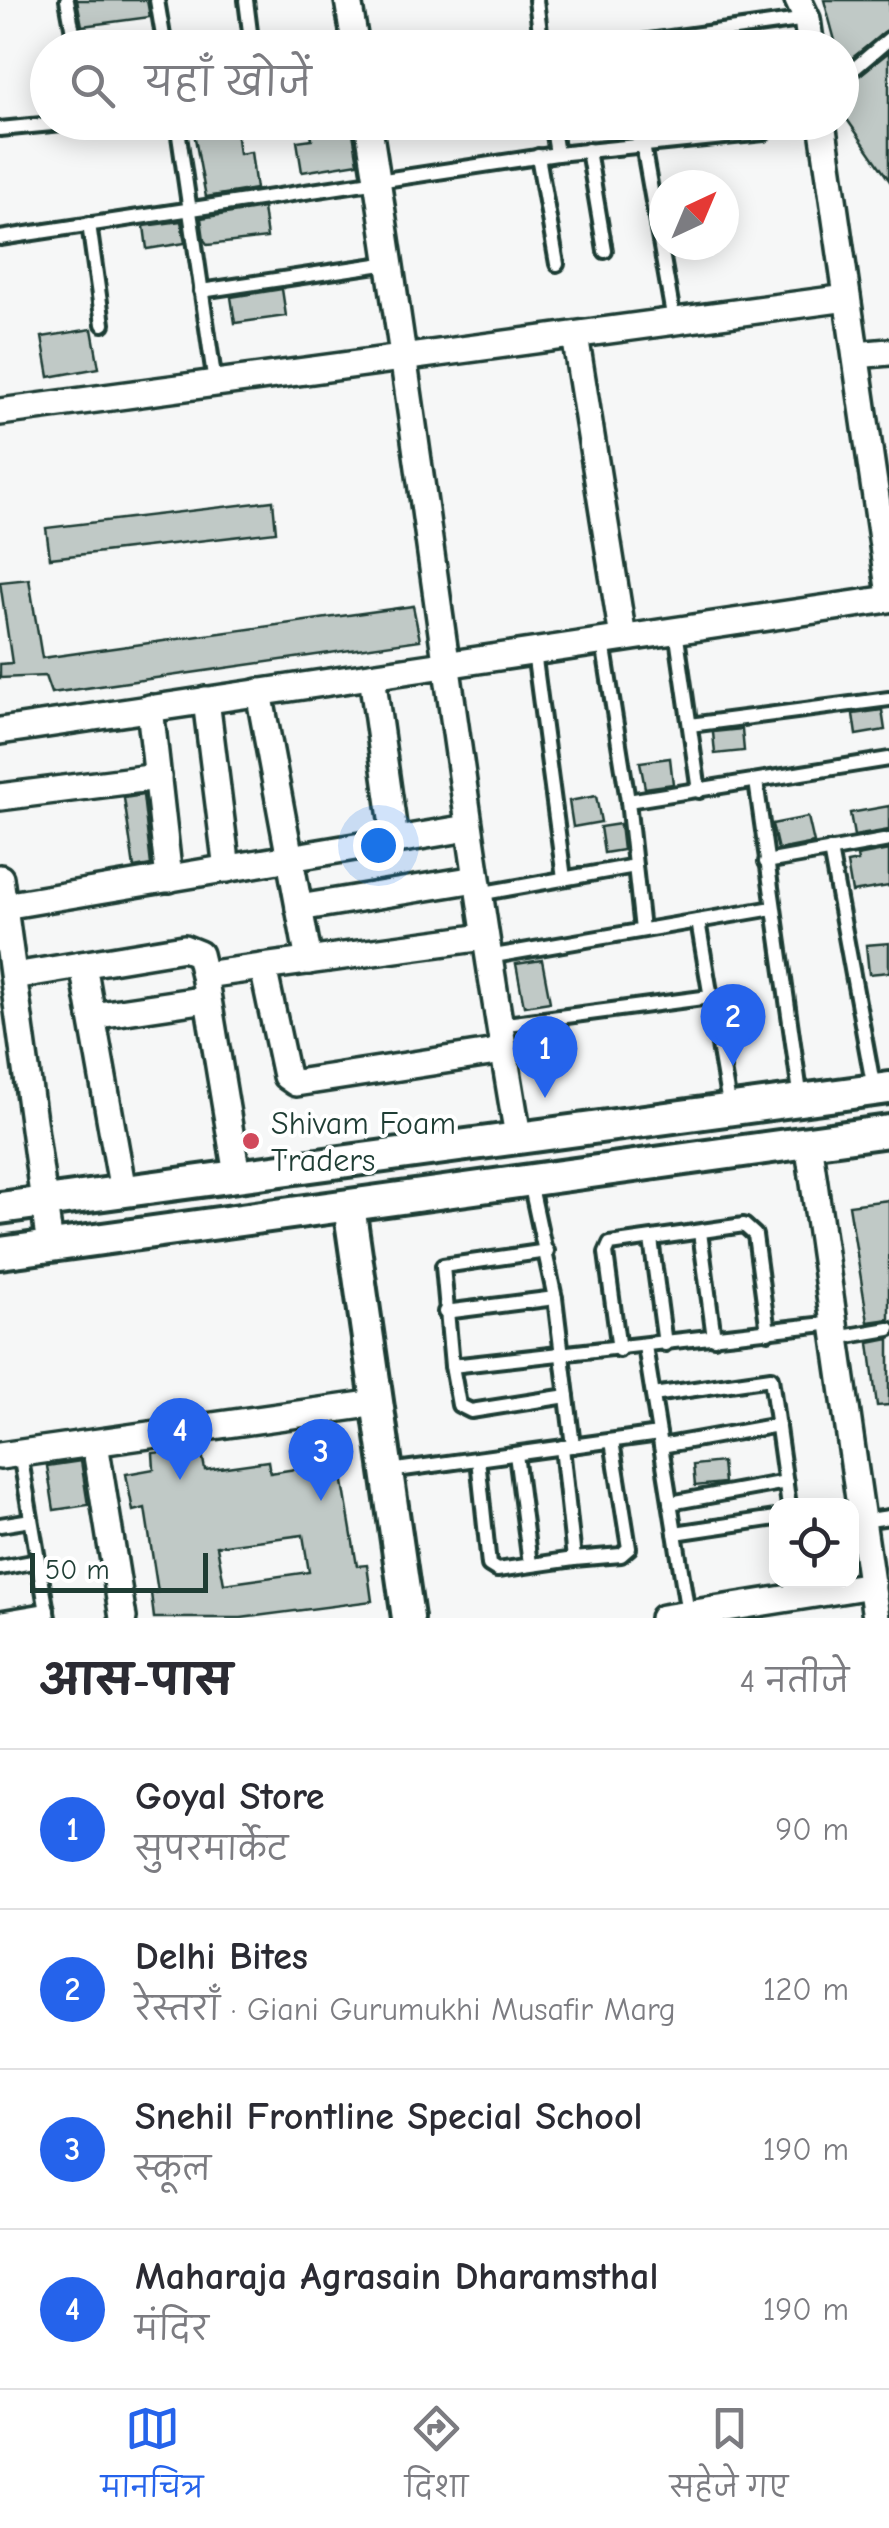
<!DOCTYPE html>
<html lang="hi">
<meta charset="utf-8">
<style>
:root{--surface:#fff;--page:#f2f2f3;--text:#2b2b33;--muted:#7c7c81;--line:#e1e1e2;--accent:#2563eb}
body{margin:0;font-family:"Comic Neue","Playpen Sans Deva",sans-serif;background:var(--page);color:var(--text)}
.controls{position:absolute;right:30px;bottom:30px;display:grid;overflow:hidden;border-radius:20px;box-shadow:0 5px 25px #0003}
.controls button{width:90px;height:90px;display:grid;place-items:center;padding:0;border:0;border-bottom:2px solid var(--line);background:var(--surface);color:var(--text);font:50px sans-serif}
.compass{position:absolute;left:649px;top:170px;width:90px;height:90px;border-radius:50%;background:var(--surface);box-shadow:0 5px 25px #0003;rotate:44deg}
.scale{position:absolute;left:30px;bottom:25px;width:178px;box-sizing:border-box;padding-left:10px;border:5px solid #1f3d34;border-top:0;font-size:28px;line-height:35px;white-space:nowrap;color:#1f3d34;-webkit-text-stroke:8px #fff;paint-order:stroke}
.you{position:absolute;left:378px;top:845px;width:35px;height:35px;margin:-25px;border:8px solid #fff;border-radius:50%;background:#1a73e8;box-shadow:0 0 0 15px #1a73e833}
.badge{display:grid;place-items:center;width:65px;height:65px;border-radius:50%;background:var(--accent);color:#fff;font-size:32px;font-weight:700}
.pin{position:absolute;translate:-50% -82px;filter:drop-shadow(0 2px 5px #0008)}
.pin::after{content:'';position:absolute;top:52px;width:35px;height:30px;background:inherit;clip-path:polygon(0 0,100% 0,50% 100%)}
.list{margin:0;padding:0;list-style:none}
h2{display:flex;justify-content:space-between;align-items:center;height:130px;margin:0;padding:0 40px;font-size:42px}
h2 small{font-size:32px;font-weight:400;color:var(--muted)}
.list li{display:grid;grid-template-columns:65px 1fr auto;gap:30px;align-items:center;box-sizing:border-box;height:160px;padding:0 40px;border-top:2px solid var(--line)}
.list b{display:block;font-size:38px;white-space:nowrap}
.list p{margin:0;font-size:32px;white-space:nowrap;color:var(--muted)}
.list em{font-size:32px;font-style:normal;color:var(--muted)}
.icon{flex:none;width:55px;height:55px;fill:none;stroke:currentColor;stroke-width:2;stroke-linecap:round;stroke-linejoin:round}
.map{position:relative;flex:none;width:889px;height:1618px;overflow:hidden}
.search{position:absolute;background:var(--surface);box-shadow:0 5px 25px #0003;left:30px;right:30px;top:30px;height:110px;display:flex;align-items:center;gap:25px;box-sizing:border-box;padding:0 35px;border-radius:55px;color:var(--muted);font-size:38px}
.sheet{height:770px;background:var(--surface)}
nav{display:flex;justify-content:space-around;align-items:center;box-sizing:border-box;height:140px;border-top:2px solid var(--line);background:var(--surface);font-size:28px;color:var(--muted)}
nav a{display:grid;justify-items:center;gap:5px}
nav .on{color:var(--accent)}
.map>svg:first-child{display:block}
.building{fill:#c0c9c6;stroke:#1f3d34;stroke-width:2.5;fill-rule:evenodd}
.lines{fill:none;stroke-linecap:round;stroke-linejoin:round}
.service-casing{stroke:#1f3d34;stroke-width:20}
.minor-casing{stroke:#1f3d34;stroke-width:32}
.tertiary-casing{stroke:#1f3d34;stroke-width:38}
.service{stroke:#fff;stroke-width:12}
.minor{stroke:#fff;stroke-width:25}
.tertiary{stroke:#fff;stroke-width:30}
.poi-dot{fill:#d1495b;stroke:#fff;stroke-width:4}
.labels{text-anchor:middle;dominant-baseline:central;stroke-width:8;stroke-linejoin:round;paint-order:stroke}
.poi-label{font-size:32px;fill:#1f3d34;stroke:#fff;text-anchor:start}
</style>
<div class="map">
<svg width="889" height="1618" viewBox="0 0 889 1618">
<rect width="100%" height="100%" fill="#f6f7f7"/>
<filter id="ink" filterUnits="userSpaceOnUse"><feTurbulence type="fractalNoise" baseFrequency=".01" numOctaves="2"/><feDisplacementMap in="SourceGraphic" scale="20" xChannelSelector="R" yChannelSelector="G"/><feConvolveMatrix kernelMatrix="1 2 1 2 8 2 1 2 1" color-interpolation-filters="sRGB"/></filter>
<g filter="url(#ink)">
<g class="building">
<polygon points="77,0 147,0 150,17 82,26"/>
<polygon points="824,0 889,0 889,29 842,66 842,48 837,48"/>
<polygon points="889,52 889,180 842,112 842,89"/>
<polygon points="192,122 235,122 239,154 251,152 256,189 206,197"/>
<polygon points="309,122 342,122 344,134 353,133 358,163 302,172 297,141 312,139"/>
<polygon points="263,208 267,238 208,245 204,240 201,218"/>
<polygon points="181,221 185,243 147,249 144,226"/>
<polygon points="282,289 286,316 235,323 231,297"/>
<polygon points="92,329 99,368 49,377 42,337"/>
<polygon points="273,501 276,532 50,558 46,528"/>
<polygon points="29,579 42,658 413,606 420,640 51,693 45,676 0,678 0,664 12,663 0,582"/>
<polygon points="882,710 885,730 856,735 853,714"/>
<polygon points="742,729 744,751 715,754 713,732"/>
<polygon points="670,758 673,784 645,788 640,762"/>
<polygon points="143,795 151,865 134,868 124,798"/>
<polygon points="596,796 601,822 573,827 569,801"/>
<polygon points="889,806 889,830 854,836 850,813"/>
<polygon points="808,817 814,843 778,850 772,824"/>
<polygon points="620,824 623,850 604,853 600,827"/>
<polygon points="889,850 889,886 852,892 847,863 858,861 857,856"/>
<polygon points="889,943 889,972 869,974 866,945"/>
<polygon points="542,960 550,1002 524,1006 516,964"/>
<polygon points="568,1026 571,1050 547,1054 544,1029"/>
<polygon points="889,1200 889,1319 868,1322 849,1205"/>
<polygon points="889,1339 889,1405 877,1406 869,1343"/>
<path d="M201 1448 205 1470 268 1461 270 1473 308 1467 306 1456 326 1453 328 1466 340 1464 357 1566 367 1565 372 1601 241 1618H154L151 1593 158 1592 145 1508 133 1511 126 1474 154 1469 153 1453ZM303 1535 309 1572 224 1584 217 1546Z"/>
<polygon points="81,1461 88,1505 54,1510 47,1466"/>
<polygon points="722,1462 724,1483 695,1486 693,1465"/>
</g>
<g class="lines">
<defs>
<g id="service">
<polyline points="67,0 76,48"/>
<polyline points="157,0 165,48"/>
<polyline points="246,0 252,48"/>
<polyline points="536,0 542,48"/>
<polyline points="599,48 807,19"/>
<polyline points="842,79 889,39"/>
<polyline points="177,122 215,383"/>
<polyline points="552,122 557,154"/>
<polyline points="639,122 674,321"/>
<polyline points="0,129 73,122"/>
<polyline points="588,150 605,251"/>
<polyline points="538,156 557,264"/>
<polyline points="89,224 103,324"/>
<polyline points="0,238 557,154 764,133"/>
<polyline points="201,291 390,263"/>
<polyline points="676,630 699,791"/>
<polyline points="603,642 628,801 642,930"/>
<polyline points="534,652 564,878"/>
<polyline points="690,725 889,699"/>
<polyline points="756,781 801,1100"/>
<polyline points="628,801 889,759"/>
<polyline points="830,850 874,1089"/>
<polyline points="766,862 889,840"/>
<polyline points="478,894 635,866"/>
<polyline points="698,921 730,1110"/>
<polyline points="488,957 773,908"/>
<polyline points="499,1025 710,997"/>
<polyline points="530,1182 555,1298 573,1446"/>
<polyline points="700,1232 714,1338"/>
<polyline points="651,1239 665,1344"/>
<polyline points="547,1251 443,1266 452,1366 834,1323"/>
<polyline points="445,1312 555,1298"/>
<polyline points="836,1338 889,1329"/>
<polyline points="645,1346 688,1614"/>
<polyline points="619,1350 606,1253 610,1244 744,1225 755,1235 768,1332"/>
<polyline points="452,1366 459,1405 471,1411 567,1396"/>
<polyline points="653,1395 771,1378 789,1506"/>
<polyline points="661,1446 778,1425"/>
<polyline points="20,1454 48,1618"/>
<polyline points="516,1454 530,1564"/>
<polyline points="478,1459 489,1565 497,1570 574,1559 562,1447"/>
<polyline points="389,1471 659,1434"/>
<polyline points="670,1503 786,1482"/>
<polyline points="863,1521 889,1517"/>
<polyline points="0,1525 31,1520"/>
<polyline points="675,1533 776,1518"/>
<polyline points="574,1559 621,1555 629,1548 612,1441"/>
<polyline points="0,1568 38,1561"/>
<polyline points="0,1618 47,1610"/>
</g>
<g id="minor">
<polyline points="348,0 356,48"/>
<polyline points="798,0 807,19 811,48"/>
<path d="M368 122C422 460 460 799 518 1136"/>
<polyline points="822,122 889,588"/>
<polyline points="575,335 623,638"/>
<polyline points="856,355 889,352"/>
<polyline points="0,412 847,298"/>
<polyline points="372,676 395,840"/>
<polyline points="259,692 309,961"/>
<polyline points="206,700 227,869"/>
<polyline points="150,708 169,879"/>
<polyline points="0,731 889,599"/>
<polyline points="0,797 158,777"/>
<polyline points="0,878 50,1246"/>
<polyline points="4,906 468,828"/>
<polyline points="299,908 476,879"/>
<polyline points="83,965 123,1191"/>
<polyline points="263,967 286,1076 296,1083 503,1051"/>
<polyline points="14,976 184,948 199,954 204,975"/>
<polyline points="92,1016 207,999"/>
<polyline points="808,1141 876,1618"/>
<polyline points="237,1175 204,975 484,937"/>
<polyline points="95,1443 123,1618"/>
<polyline points="0,1456 377,1403"/>
<polyline points="663,1618 872,1585"/>
</g>
<g id="tertiary">
<polyline points="349,1206 408,1618"/>
<polyline points="0,1208 889,1088"/>
<polyline points="0,1253 889,1131"/>
</g>
</defs>
<use href="#service" class="service-casing"/>
<use href="#minor" class="minor-casing"/>
<use href="#tertiary" class="tertiary-casing"/>
<use href="#service" class="service"/>
<use href="#minor" class="minor"/>
<use href="#tertiary" class="tertiary"/>
</g>
</g>
<circle class="poi-dot" cx="251" cy="1141" r="10"/>
<g class="labels">
<g class="poi-label">
<text x="271" y="1123">Shivam Foam<tspan x="271" dy="37">Traders</tspan></text>
</g>
</g>
</svg>
<div class="controls">
<button><svg class="icon" aria-label="locate" viewBox="0 0 24 24"><circle cx="12" cy="12" r="6"/><path d="M12 2v4M12 18v4M2 12h4M18 12h4"/></svg></button>
</div>
<svg class="compass" viewBox="-18 -18 36 36"><path d="M0-13l5 13h-10z" fill="#e53935"/><path d="M0 13l5-13h-10z" fill="#7c7c81"/></svg>
<div class="scale">50 m</div>
<div class="you"></div>
<div class="pin badge" style="left:545px;top:1098px">1</div>
<div class="pin badge" style="left:733px;top:1066px">2</div>
<div class="pin badge" style="left:321px;top:1501px">3</div>
<div class="pin badge" style="left:180px;top:1480px">4</div>
<div class="search"><svg class="icon" aria-label="search" viewBox="0 0 24 24"><circle cx="10" cy="10" r="6"/><path d="M15 15l6 6"/></svg>यहाँ खोजें</div>
</div>
<section class="sheet">
<h2>आस-पास<small>4 नतीजे</small></h2>
<ul class="list">
<li><span class="badge">1</span><div><b>Goyal Store</b><p>सुपरमार्केट</p></div><em>90 m</em></li>
<li><span class="badge">2</span><div><b>Delhi Bites</b><p>रेस्तराँ · Giani Gurumukhi Musafir Marg</p></div><em>120 m</em></li>
<li><span class="badge">3</span><div><b>Snehil Frontline Special School</b><p>स्कूल</p></div><em>190 m</em></li>
<li><span class="badge">4</span><div><b>Maharaja Agrasain Dharamsthal</b><p>मंदिर</p></div><em>190 m</em></li>
</ul>
</section>
<nav>
<a class="on"><svg class="icon" aria-label="map" viewBox="0 0 24 24"><path d="M3 6l6-2 6 2 6-2v14l-6 2-6-2-6 2zM9 4v14M15 6v14"/></svg>मानचित्र</a>
<a><svg class="icon" aria-label="directions" viewBox="0 0 24 24"><path d="M12 3l9 9-9 9-9-9zM9 14v-3h6M13 9l2 2-2 2"/></svg>दिशा</a>
<a><svg class="icon" aria-label="saved" viewBox="0 0 24 24"><path d="M7 4h10v16l-5-4-5 4z"/></svg>सहेजे गए</a>
</nav>
